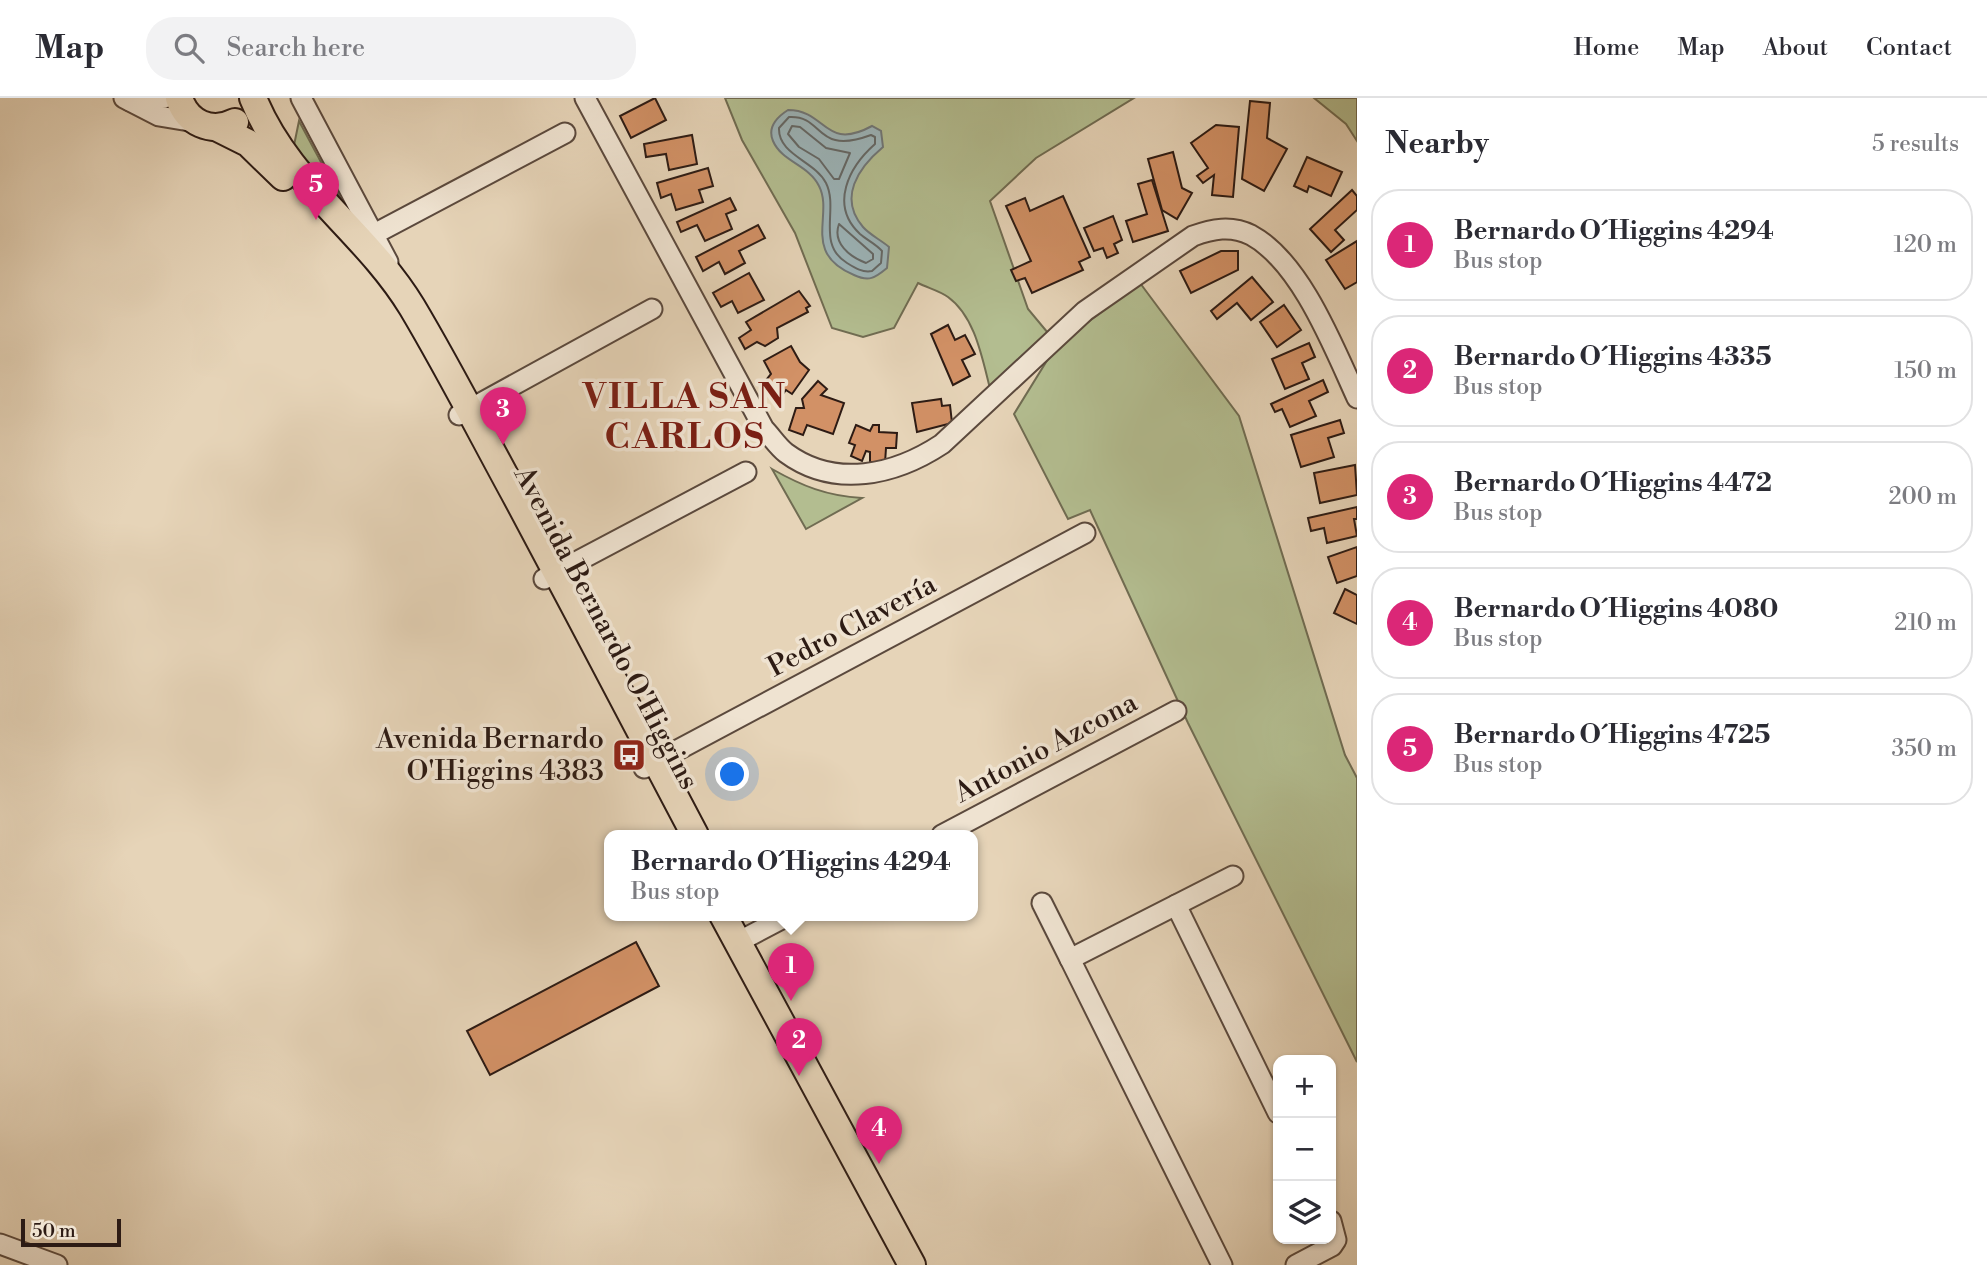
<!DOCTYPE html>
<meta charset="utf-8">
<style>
:root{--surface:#fff;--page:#f2f2f3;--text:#2b2b33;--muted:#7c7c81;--line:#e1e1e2;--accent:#db2777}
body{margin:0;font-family:"Libre Bodoni",serif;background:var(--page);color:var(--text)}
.controls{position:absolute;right:21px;bottom:21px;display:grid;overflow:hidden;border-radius:14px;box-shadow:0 2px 5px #0004}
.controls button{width:63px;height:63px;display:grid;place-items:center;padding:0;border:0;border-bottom:2px solid var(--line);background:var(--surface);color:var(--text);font:35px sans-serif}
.scale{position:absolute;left:21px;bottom:18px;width:100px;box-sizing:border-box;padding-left:7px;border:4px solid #2d1b14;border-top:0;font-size:19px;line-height:24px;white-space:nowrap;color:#2d1b14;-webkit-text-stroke:5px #efe3d1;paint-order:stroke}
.you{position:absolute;left:733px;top:677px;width:24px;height:24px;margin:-18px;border:5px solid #fff;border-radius:50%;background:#1a73e8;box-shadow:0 0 0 10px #1a73e833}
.badge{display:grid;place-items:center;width:46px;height:46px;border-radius:50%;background:var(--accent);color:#fff;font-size:23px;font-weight:700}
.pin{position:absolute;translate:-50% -58px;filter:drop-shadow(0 2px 4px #0008)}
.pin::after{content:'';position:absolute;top:37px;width:24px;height:21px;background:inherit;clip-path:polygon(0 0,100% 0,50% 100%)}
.popup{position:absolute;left:604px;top:732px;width:374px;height:91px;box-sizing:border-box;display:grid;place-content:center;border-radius:14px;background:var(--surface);filter:drop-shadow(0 2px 5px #0005);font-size:23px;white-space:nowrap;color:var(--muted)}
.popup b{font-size:26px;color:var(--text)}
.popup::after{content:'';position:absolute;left:50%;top:100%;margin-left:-14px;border:14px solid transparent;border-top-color:var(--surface)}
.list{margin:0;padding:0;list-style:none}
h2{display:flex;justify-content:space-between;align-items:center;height:91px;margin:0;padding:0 28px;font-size:30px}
h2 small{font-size:23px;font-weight:400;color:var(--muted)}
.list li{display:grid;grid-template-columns:46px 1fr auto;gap:21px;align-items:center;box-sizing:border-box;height:112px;margin:0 14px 14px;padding:0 14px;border:2px solid var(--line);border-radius:28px}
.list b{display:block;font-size:26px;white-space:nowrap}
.list p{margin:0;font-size:23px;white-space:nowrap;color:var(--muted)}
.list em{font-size:23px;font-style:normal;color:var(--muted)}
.icon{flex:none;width:38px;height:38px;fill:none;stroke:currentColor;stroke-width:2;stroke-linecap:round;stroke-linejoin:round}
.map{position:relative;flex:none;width:1357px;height:1167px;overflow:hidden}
header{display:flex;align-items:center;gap:42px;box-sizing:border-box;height:98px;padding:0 35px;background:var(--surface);border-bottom:2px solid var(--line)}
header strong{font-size:33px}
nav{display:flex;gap:38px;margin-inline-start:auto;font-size:24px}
.search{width:490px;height:63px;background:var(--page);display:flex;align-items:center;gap:18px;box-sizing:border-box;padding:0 24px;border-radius:28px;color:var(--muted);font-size:26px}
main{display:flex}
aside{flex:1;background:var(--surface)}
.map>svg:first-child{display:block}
.green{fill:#b3bd90;stroke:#706c52;stroke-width:2}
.water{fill:#9cb5ba;stroke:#707778;stroke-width:2}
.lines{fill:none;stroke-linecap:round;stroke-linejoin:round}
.shore{stroke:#646867;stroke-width:2}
.building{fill:#d29166;stroke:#2d1b14;stroke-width:2}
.minor-casing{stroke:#5b493d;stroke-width:23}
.major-casing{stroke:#2d1b14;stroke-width:30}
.minor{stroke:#efe3d1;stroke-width:19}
.major{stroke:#e6d4b8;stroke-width:26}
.labels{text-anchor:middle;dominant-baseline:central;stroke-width:7;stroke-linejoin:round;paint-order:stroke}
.street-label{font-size:28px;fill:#2d1b14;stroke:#efe3d1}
.poi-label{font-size:28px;fill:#2d1b14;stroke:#efe3d1;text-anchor:end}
.district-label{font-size:35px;font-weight:bold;letter-spacing:2px;fill:#7a1f14;stroke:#efe3d1}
</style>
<header>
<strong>Map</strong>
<div class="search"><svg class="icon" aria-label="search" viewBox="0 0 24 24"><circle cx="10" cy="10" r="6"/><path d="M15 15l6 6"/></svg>Search here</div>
<nav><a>Home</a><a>Map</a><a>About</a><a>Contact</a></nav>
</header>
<main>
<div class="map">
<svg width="1357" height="1167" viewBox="0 0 1357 1167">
<rect width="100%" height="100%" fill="#e6d4b8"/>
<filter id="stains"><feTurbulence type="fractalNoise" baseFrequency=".00286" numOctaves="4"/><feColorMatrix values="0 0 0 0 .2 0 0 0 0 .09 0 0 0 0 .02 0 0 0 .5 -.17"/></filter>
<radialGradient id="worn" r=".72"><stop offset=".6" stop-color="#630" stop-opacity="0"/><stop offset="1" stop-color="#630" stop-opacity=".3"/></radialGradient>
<g class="green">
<path d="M725 0H1134L1036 60 990 103 1028 211 1053 241 992 298C983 266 977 220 948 199 940 193 928 190 918 185L894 230 863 239 832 230 795 135 742 42Z"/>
<polygon points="1314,0 1357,0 1357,43 1346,26"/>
<polygon points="299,23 351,120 292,57"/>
<polygon points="1140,185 1239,318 1345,657 1357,680 1357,964 1188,625 1090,412 1068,421 1014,316 1056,248"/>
<path d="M772 371C802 388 827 398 862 400L806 431Z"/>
</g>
<path class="water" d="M788 12C827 12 824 54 872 28L881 33 883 49C858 70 838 100 863 129 870 137 881 142 889 149L887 170C875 180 869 184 854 177 801 155 834 117 819 88 809 67 782 64 773 43 767 29 777 19 788 12Z"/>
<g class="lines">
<g class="shore">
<path d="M789 19C825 17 814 58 871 37L875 39V46C849 69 829 107 860 136 867 142 876 146 882 153L881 165 872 173C863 175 855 170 847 165 816 146 839 111 826 85 815 63 778 57 779 30Z"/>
<polygon points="792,28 800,29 826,50 850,55 839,81 834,81 819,61 799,49 788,36"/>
<path d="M839 126 873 156V161L866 165C850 159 832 145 839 126Z"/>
</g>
</g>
<g class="building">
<polygon points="655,0 666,22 631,40 620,18"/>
<polygon points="1250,3 1270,5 1267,40 1287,51 1264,93 1242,81"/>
<polygon points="1216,27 1239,29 1233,99 1212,97 1214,77 1203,85 1197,78 1208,70 1191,45"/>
<polygon points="692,37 697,66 669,72 666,56 646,59 644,46"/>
<polygon points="1173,54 1182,90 1192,95 1177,121 1162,112 1148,61"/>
<polygon points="1307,59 1342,74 1331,98 1309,88 1307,94 1294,88"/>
<polygon points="708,70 713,88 699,92 703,104 676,112 671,96 661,100 657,85"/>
<polygon points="1152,82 1168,133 1133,144 1126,123 1147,116 1138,86"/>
<polygon points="1352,92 1357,98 1357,112 1335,132 1344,142 1331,154 1310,131"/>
<polygon points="1063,98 1090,159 1079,164 1083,172 1032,195 1025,180 1016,183 1011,172 1031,163 1006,108 1025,100 1030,113"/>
<polygon points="730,100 736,112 726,116 732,131 705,143 697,127 681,134 677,124"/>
<polygon points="1113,118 1122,142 1114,146 1118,155 1107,160 1103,150 1094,153 1084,130"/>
<polygon points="758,127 765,140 739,153 745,165 725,176 719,164 703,173 696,159"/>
<polygon points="1357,143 1357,184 1345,191 1326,162"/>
<polygon points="1221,153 1238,153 1238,172 1191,195 1180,173"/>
<polygon points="749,175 764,202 738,215 732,203 721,209 713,195"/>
<polygon points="1252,179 1273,204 1251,222 1237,205 1217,221 1211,213"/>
<polygon points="799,193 810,208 806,210 808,214 777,230 778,240 765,248 757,244 745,251 739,240 751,232 746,224"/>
<polygon points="1284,207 1301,232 1277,249 1260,224"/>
<polygon points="948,227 955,242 965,237 975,256 962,262 970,278 953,287 931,236"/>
<polygon points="1309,245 1315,259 1302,265 1309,281 1285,291 1272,261"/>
<polygon points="791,248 800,264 809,272 792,296 786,292 780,300 762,287 771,276 764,263"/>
<polygon points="1323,282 1328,294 1309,303 1316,318 1290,329 1282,311 1275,314 1271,306"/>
<polygon points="818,283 827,291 821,297 844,305 833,336 807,327 803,337 789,332 796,310 804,310 802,301"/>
<polygon points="941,301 942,308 950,307 952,325 917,334 912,305"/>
<polygon points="1340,322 1344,335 1328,340 1334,359 1301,369 1291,337"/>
<polygon points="856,327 870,333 873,327 879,327 879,334 897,335 896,350 886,350 885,365 870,364 870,354 866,353 862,363 851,358 855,347 849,345"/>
<polygon points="1355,367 1357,397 1320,405 1314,375"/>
<polygon points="1357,409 1357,421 1354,421 1357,438 1327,445 1324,430 1311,433 1308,420"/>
<polygon points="1357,449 1357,478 1337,485 1328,459"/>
<polygon points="1345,491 1357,497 1357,526 1334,515"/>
<polygon points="636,844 659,888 490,977 467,933"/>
</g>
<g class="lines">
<defs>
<g id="minor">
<polyline points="124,0 159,18 195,24"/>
<polyline points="301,0 388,164"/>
<path d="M585 0 764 331C771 338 778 349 786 355 835 391 895 377 942 346L1085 213 1193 138C1212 131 1231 127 1251 137 1301 164 1334 250 1357 300"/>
<polyline points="130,3 165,0"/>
<polyline points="363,142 565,35"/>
<polyline points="459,317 652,211"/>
<polyline points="544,481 746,374"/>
<polyline points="644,670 1085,435"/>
<polyline points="942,737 1176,613"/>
<polyline points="1042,805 1070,861"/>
<polyline points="1176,807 1278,1015"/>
<polyline points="738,844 789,817"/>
<polyline points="0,1146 57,1167"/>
<polyline points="1222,1167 1070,861 1233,778"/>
<polyline points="1296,1167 1332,1148 1336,1142 1331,1123"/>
</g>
<g id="major">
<path d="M179 0C187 25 211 36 235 24"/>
<path d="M253 0C287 85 365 132 412 209 449 271 482 336 517 400 577 512 635 624 695 737"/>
<polyline points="218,30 248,45 283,79"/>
<polyline points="723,817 912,1167"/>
</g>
</defs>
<use href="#minor" class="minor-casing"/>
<use href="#major" class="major-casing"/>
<use href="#minor" class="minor"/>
<use href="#major" class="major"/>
</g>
<defs>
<symbol id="bus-square" viewBox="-11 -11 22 22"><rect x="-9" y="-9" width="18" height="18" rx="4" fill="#8f2418" stroke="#efe3d1"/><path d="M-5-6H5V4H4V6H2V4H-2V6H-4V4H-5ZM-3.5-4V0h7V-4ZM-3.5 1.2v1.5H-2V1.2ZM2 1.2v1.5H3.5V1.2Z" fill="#fff"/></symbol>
</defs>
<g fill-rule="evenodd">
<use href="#bus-square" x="610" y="638" width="38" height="38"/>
</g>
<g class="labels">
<g class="street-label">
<text transform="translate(852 528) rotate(-28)">Pedro Clavería</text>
<text transform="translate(606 530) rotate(62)">Avenida Bernardo O'Higgins</text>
<text transform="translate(1046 650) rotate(-28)">Antonio Azcona</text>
</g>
<g class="poi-label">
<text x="604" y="641">Avenida Bernardo<tspan x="604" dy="32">O'Higgins 4383</tspan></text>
</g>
<g class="district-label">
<text x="685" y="299">VILLA SAN<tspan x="685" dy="40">CARLOS</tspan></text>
</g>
</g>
<rect width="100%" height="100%" filter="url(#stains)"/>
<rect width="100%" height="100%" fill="url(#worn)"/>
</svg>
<div class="controls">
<button>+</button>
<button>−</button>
<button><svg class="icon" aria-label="layers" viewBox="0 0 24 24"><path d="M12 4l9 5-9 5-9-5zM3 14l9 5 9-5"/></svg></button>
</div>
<div class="scale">50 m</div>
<div class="you"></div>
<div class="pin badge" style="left:791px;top:903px">1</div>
<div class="popup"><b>Bernardo O´Higgins 4294</b>Bus stop</div>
<div class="pin badge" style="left:799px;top:978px">2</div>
<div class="pin badge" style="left:503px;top:347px">3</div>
<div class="pin badge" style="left:879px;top:1066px">4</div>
<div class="pin badge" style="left:316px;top:122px">5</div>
</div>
<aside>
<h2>Nearby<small>5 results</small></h2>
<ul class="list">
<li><span class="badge">1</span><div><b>Bernardo O´Higgins 4294</b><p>Bus stop</p></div><em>120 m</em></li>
<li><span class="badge">2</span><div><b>Bernardo O´Higgins 4335</b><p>Bus stop</p></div><em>150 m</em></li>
<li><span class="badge">3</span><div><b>Bernardo O´Higgins 4472</b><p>Bus stop</p></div><em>200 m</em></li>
<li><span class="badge">4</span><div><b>Bernardo O´Higgins 4080</b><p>Bus stop</p></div><em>210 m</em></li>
<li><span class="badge">5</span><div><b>Bernardo O´Higgins 4725</b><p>Bus stop</p></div><em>350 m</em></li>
</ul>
</aside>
</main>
